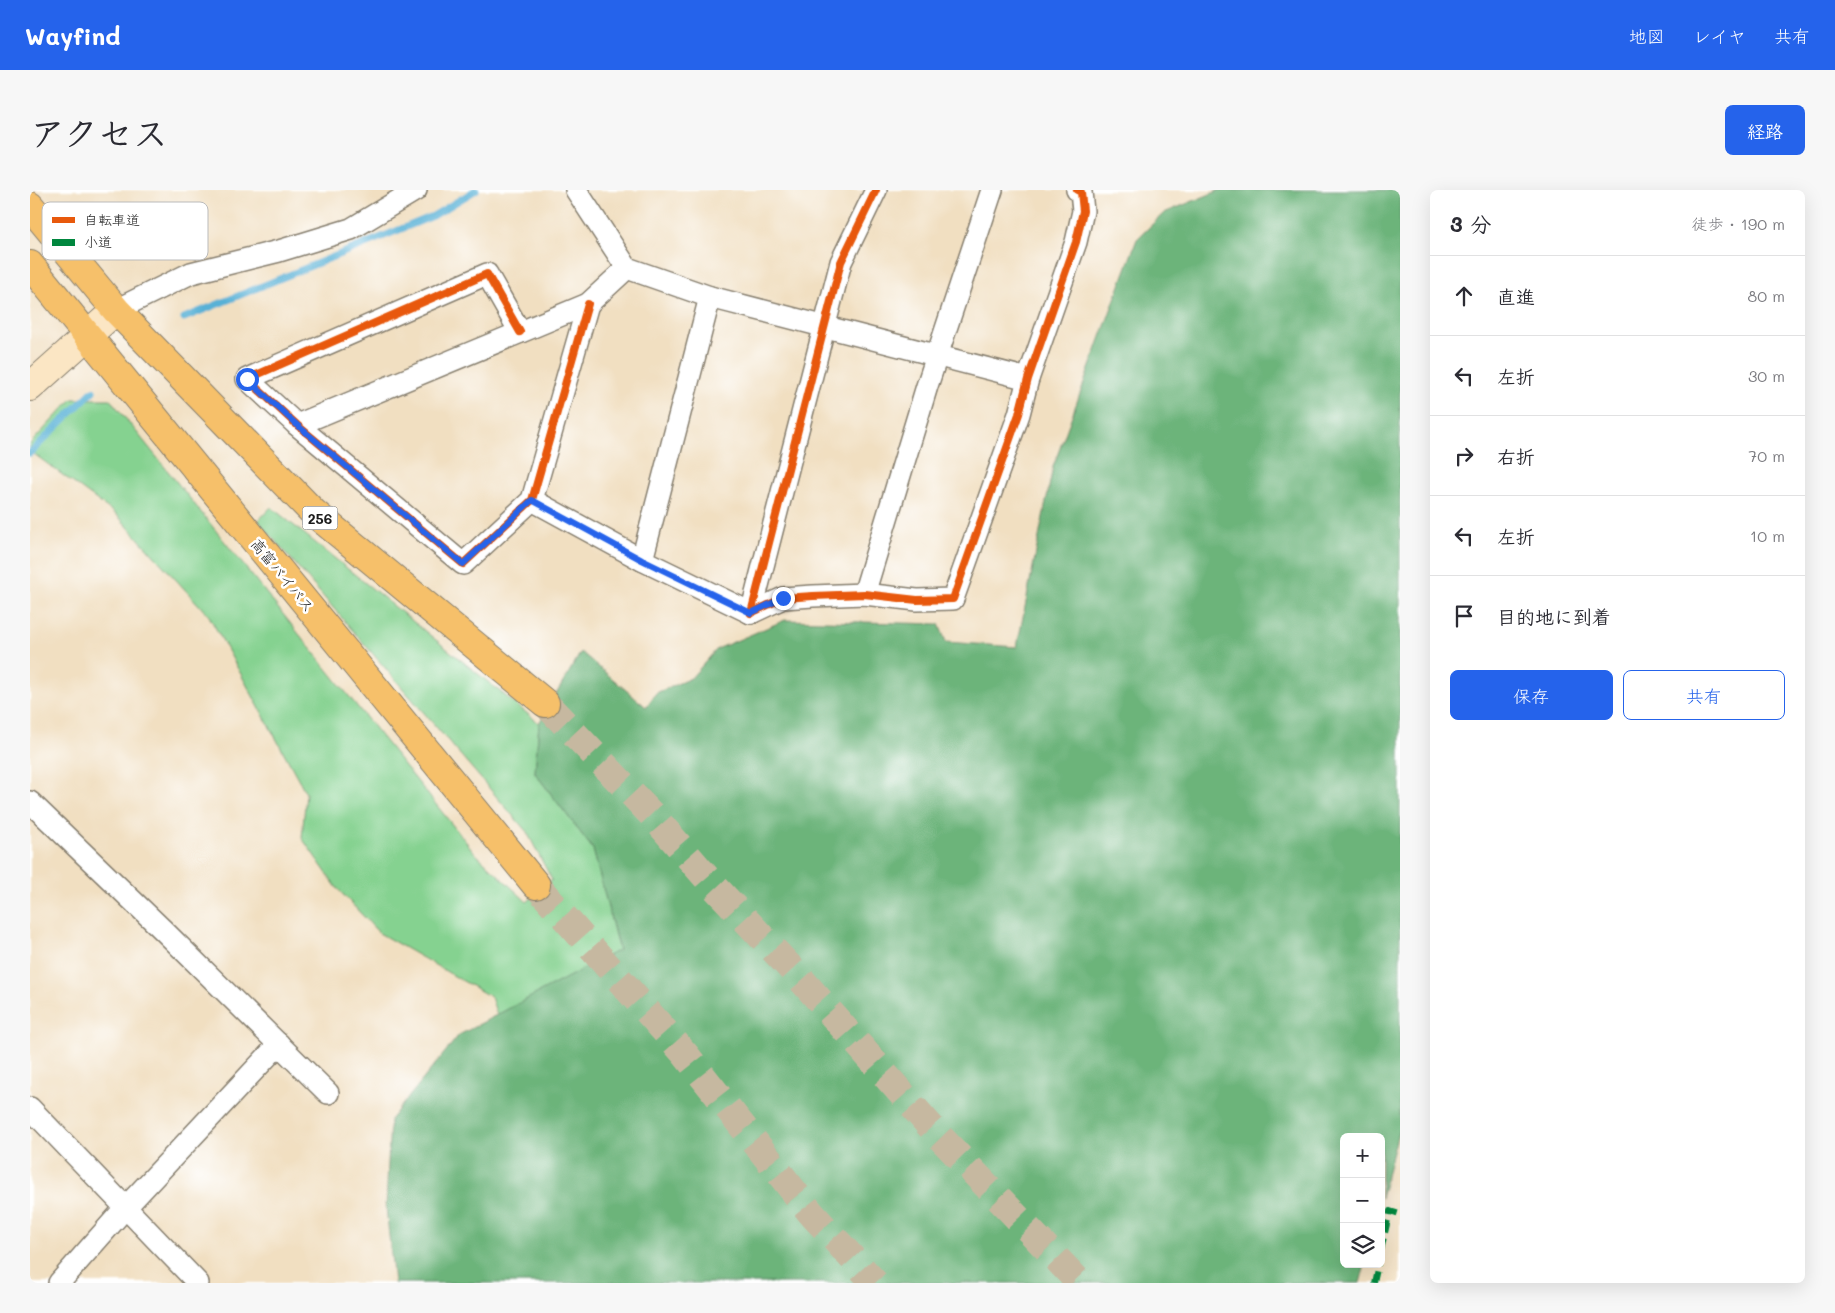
<!DOCTYPE html>
<html lang="ja">
<meta charset="utf-8">
<style>
:root{--surface:#fff;--page:#f7f7f7;--text:#2b2b33;--muted:#7c7c81;--line:#e1e1e2;--accent:#2563eb}
body{margin:0;font-family:Mali,"Klee One",sans-serif;background:var(--page);color:var(--text)}
.controls{position:absolute;right:15px;bottom:15px;display:grid;overflow:hidden;border-radius:8px;box-shadow:0 5px 20px #0002}
.controls button{width:45px;height:45px;display:grid;place-items:center;padding:0;border:0;border-bottom:1px solid var(--line);background:var(--surface);color:var(--text);font:25px sans-serif}
.stop{position:absolute;width:15px;height:15px;margin:-11px;border:4px solid #2563eb;border-radius:50%;background:#fff}
.stop.end{background:#2563eb;border-color:#fff;box-shadow:0 1px 5px #0008}
.list{margin:0;padding:0;list-style:none}
h2{display:flex;justify-content:space-between;align-items:center;height:65px;margin:0;padding:0 20px;font-size:21px}
h2 small{font-size:16px;font-weight:400;color:var(--muted)}
.list li{display:grid;grid-template-columns:32px 1fr auto;gap:15px;align-items:center;box-sizing:border-box;height:80px;padding:0 20px;border-top:1px solid var(--line)}
.list b{display:block;font-size:19px;white-space:nowrap}
.list em{font-size:16px;font-style:normal;color:var(--muted)}
.actions{display:flex;gap:10px;padding:15px 20px}
.actions a{flex:1;padding:11px 0;border:1px solid var(--accent);border-radius:8px;text-align:center;font-size:18px;color:var(--accent)}
.actions .main{background:var(--accent);color:#fff}
.icon{flex:none;width:28px;height:28px;fill:none;stroke:currentColor;stroke-width:2;stroke-linecap:round;stroke-linejoin:round}
.map{position:relative;flex:none;width:1370px;height:1093px;overflow:hidden;border-radius:8px}
header{display:flex;align-items:center;gap:30px;box-sizing:border-box;height:70px;padding:0 25px;background:var(--accent);color:#fff}
header strong{font-size:24px}
nav{display:flex;gap:28px;margin-inline-start:auto;font-size:18px}
.intro{display:flex;align-items:center;justify-content:space-between;box-sizing:border-box;height:120px;padding:0 30px}
h1{margin:0;font-size:35px}
.button{padding:12px 22px;border-radius:8px;background:var(--accent);color:#fff;font-size:18px;font-weight:700}
main{display:flex;gap:30px;padding:0 30px}
aside{flex:1;background:var(--surface);border-radius:8px;box-shadow:0 5px 20px #0002}
.map>svg:first-child{display:block}
.green{fill:#85d290;stroke:#507756}
.forest{fill:#6cb47a;stroke:#44684b}
.lines{fill:none;stroke-linecap:round;stroke-linejoin:round}
.stream{stroke:#59b1d6;stroke-width:7}
.highway-tunnel{stroke:#c6b8a0;stroke-width:28;stroke-dasharray:28 14;stroke-linecap:butt}
.street-casing{stroke:#867e6e;stroke-width:24}
.secondary-casing{stroke:#867e6e;stroke-width:30}
.highway-casing{stroke:#867e6e;stroke-width:30}
.street{stroke:#fff;stroke-width:21}
.secondary{stroke:#fbe6c4;stroke-width:28}
.highway{stroke:#f6c06b;stroke-width:28}
.quiet{stroke:#00873e;stroke-width:6;stroke-dasharray:12 6;stroke-linecap:butt}
.cycleway-casing{stroke:#fff;stroke-width:11}
.cycleway{stroke:#e8590c;stroke-width:8}
.route{stroke:#2563eb;stroke-width:6}
.labels{text-anchor:middle;dominant-baseline:central;stroke-width:5;stroke-linejoin:round;paint-order:stroke}
.shield{fill:#fff;stroke:#606060;stroke-width:1}
.shield-label{font-size:14px;font-weight:bold;fill:#1c1c1c}
.street-label{font-size:15px;fill:#1c1c1c;stroke:#fff}
.key{fill:#fff;stroke:#bbb;stroke-width:1}
.key-label{font-size:14px;fill:#1c1c1c}
</style>
<header>
<strong>Wayfind</strong>
<nav><a>地図</a><a>レイヤ</a><a>共有</a></nav>
</header>
<div class="intro"><h1>アクセス</h1><a class="button">経路</a></div>
<main>
<div class="map">
<svg width="1370" height="1093" viewBox="0 0 1370 1093">
<rect width="100%" height="100%" fill="#fff"/>
<filter id="ink" filterUnits="userSpaceOnUse"><feTurbulence type="fractalNoise" baseFrequency=".02" numOctaves="2"/><feDisplacementMap in="SourceGraphic" scale="10" xChannelSelector="R" yChannelSelector="G"/><feConvolveMatrix kernelMatrix="1 2 1 2 8 2 1 2 1" color-interpolation-filters="sRGB"/></filter>
<filter id="wash" filterUnits="userSpaceOnUse"><feTurbulence type="fractalNoise" baseFrequency=".0096" numOctaves="4" result="noise"/><feDisplacementMap in="SourceGraphic" scale="20" xChannelSelector="R" yChannelSelector="G"/><feGaussianBlur stdDeviation="1.12" result="paint"/><feColorMatrix in="noise" values="0 0 0 0 0 0 0 0 0 0 0 0 0 0 0 0 0 1.4 0 .05"/><feComposite in="paint" operator="in"/></filter>
<g filter="url(#wash)">
<rect width="100%" height="100%" fill="#f1dfc1"/>
<polygon class="green" points="42,209 80,209 445,663 497,712 522,690 497,642 228,331 241,317 509,533 505,583 563,659 589,761 467,825 461,807 349,743 307,698 272,648 276,603 179,426 87,325 0,261 0,254"/>
<polygon class="forest" points="1190,0 1370,0 1370,935 1351,1008 1351,947 1314,947 1314,1074 1335,1074 1330,1093 364,1093 356,1017 360,930 429,845 589,760 563,659 505,583 509,533 551,462 616,517 626,503 661,488 687,459 755,430 909,434 916,452 987,457 1023,277 1107,49 1134,23"/>
<g class="lines">
<g class="stream">
<polyline points="154,128 403,26 446,0"/>
<polyline points="0,263 63,201"/>
</g>
</g>
</g>
<g filter="url(#ink)">
<g class="lines">
<g class="highway-tunnel">
<polyline points="515,513 623,626 683,695 769,787 908,945 1050,1093"/>
<polyline points="506,695 655,864 781,1023 845,1093"/>
</g>
<defs>
<g id="street">
<polyline points="546,0 597,78 680,107 998,189"/>
<polyline points="86,120 161,83 249,61 321,39 386,0"/>
<polyline points="490,142 457,84 217,189 267,235 433,374 502,310 558,114"/>
<polyline points="267,235 558,114 597,78"/>
<polyline points="502,310 612,370 721,423"/>
<polyline points="612,370 680,107"/>
<polyline points="834,404 897,196 962,0"/>
<polyline points="721,423 753,408 783,406 834,404 887,410 923,409 989,224 998,189 1046,52 1053,21 1051,2 1047,0"/>
<polyline points="721,423 811,72 846,0"/>
<polyline points="0,612 133,740 298,903"/>
<polyline points="0,918 168,1093"/>
<polyline points="29,1093 96,1017 249,854"/>
</g>
<polyline id="secondary" points="0,197 86,120"/>
<g id="highway">
<polyline points="0,16 86,120 283,322 515,513"/>
<polyline points="0,75 506,695"/>
</g>
</defs>
<use href="#street" class="street-casing"/>
<use href="#secondary" class="secondary-casing"/>
<use href="#highway" class="highway-casing"/>
<use href="#street" class="street"/>
<use href="#secondary" class="secondary"/>
<use href="#highway" class="highway"/>
<g class="quiet">
<polyline points="1351,1060 1360,1021 1370,1024"/>
<polyline points="1344,1093 1348,1074"/>
</g>
<defs>
<g id="cycleway">
<polyline points="490,142 457,84 217,189 267,235 433,374 502,310 558,114"/>
<polyline points="721,423 753,408 783,406 834,404 887,410 923,409 989,224 998,189 1046,52 1053,21 1051,2 1047,0"/>
<polyline points="721,423 811,72 846,0"/>
</g>
</defs>
<use href="#cycleway" class="cycleway-casing"/>
<use href="#cycleway" class="cycleway"/>
</g>
</g>
<g class="lines" filter="url(#ink)">
<polyline class="route" points="217,189 267,235 433,374 502,310 612,370 721,423 753,408"/>
</g>
<g class="labels">
<rect class="shield" x="272.5" y="316.5" width="35" height="23" rx="4"/>
<g class="shield-label">
<text x="290" y="328">256</text>
</g>
<g class="street-label">
<text transform="translate(253 385) rotate(51)">高富バイパス</text>
</g>
</g>
<rect x="12" y="12" width="166" height="58" rx="8" class="key"/>
<rect x="22" y="27" width="23" height="6" fill="#e8590c"/>
<rect x="22" y="49" width="23" height="7" fill="#00873e"/>
<g class="key-label">
<text x="54" y="35">自転車道</text>
<text x="54" y="57">小道</text>
</g>
</svg>
<div class="controls">
<button>+</button>
<button>−</button>
<button><svg class="icon" aria-label="layers" viewBox="0 0 24 24"><path d="M12 4l9 5-9 5-9-5zM3 14l9 5 9-5"/></svg></button>
</div>
<div class="stop" style="left:217px;top:189px"></div>
<div class="stop end" style="left:753px;top:408px"></div>
</div>
<aside>
<h2>3 分<small>徒歩 · 190 m</small></h2>
<ul class="list">
<li><svg class="icon" aria-label="ahead" viewBox="0 0 24 24"><path d="M12 20V5M6 11l6-6 6 6"/></svg><div><b>直進</b></div><em>80 m</em></li>
<li><svg class="icon" aria-label="left" viewBox="0 0 24 24"><path d="M17 20v-9H6M10 6l-5 5 5 5"/></svg><div><b>左折</b></div><em>30 m</em></li>
<li><svg class="icon" aria-label="right" viewBox="0 0 24 24"><path d="M7 20v-9h11M14 6l5 5-5 5"/></svg><div><b>右折</b></div><em>70 m</em></li>
<li><svg class="icon" aria-label="left" viewBox="0 0 24 24"><path d="M17 20v-9H6M10 6l-5 5 5 5"/></svg><div><b>左折</b></div><em>10 m</em></li>
<li><svg class="icon" aria-label="arrive" viewBox="0 0 24 24"><path d="M6 21V4h12l-3 4 3 4H6"/></svg><div><b>目的地に到着</b></div></li>
</ul>
<div class="actions"><a class="main">保存</a><a>共有</a></div>
</aside>
</main>
